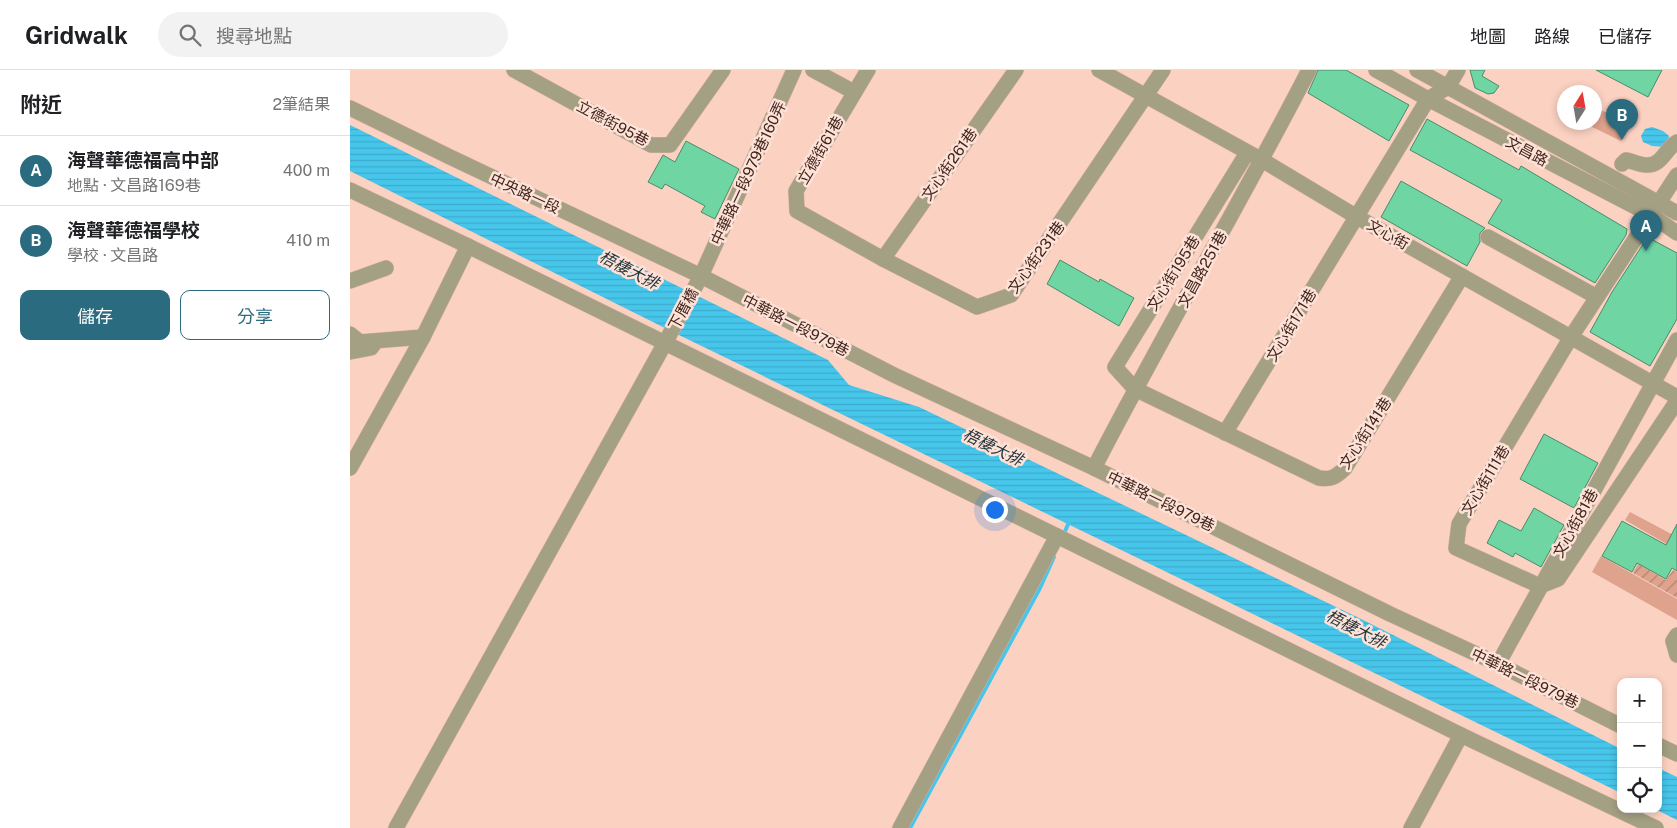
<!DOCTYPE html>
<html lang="zh-TW">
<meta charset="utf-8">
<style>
:root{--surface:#fff;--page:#f2f2f2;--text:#202124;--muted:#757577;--line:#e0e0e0;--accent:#2a6b7f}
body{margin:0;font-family:"Public Sans","Noto Sans TC",sans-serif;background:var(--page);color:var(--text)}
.controls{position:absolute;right:15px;bottom:15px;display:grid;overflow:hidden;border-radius:10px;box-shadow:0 2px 8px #0003}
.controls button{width:45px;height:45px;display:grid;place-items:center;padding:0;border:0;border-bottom:1px solid var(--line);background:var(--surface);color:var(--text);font:25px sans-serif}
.compass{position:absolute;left:1207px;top:15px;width:45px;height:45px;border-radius:50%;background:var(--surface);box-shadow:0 2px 8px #0003;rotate:11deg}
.you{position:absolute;left:644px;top:439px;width:18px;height:18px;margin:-12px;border:4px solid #fff;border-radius:50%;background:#1a73e8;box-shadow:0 0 0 8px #1a73e833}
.badge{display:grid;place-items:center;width:32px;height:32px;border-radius:50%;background:var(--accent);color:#fff;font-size:16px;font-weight:700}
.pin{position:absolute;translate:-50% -41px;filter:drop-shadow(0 1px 2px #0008)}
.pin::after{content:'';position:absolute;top:26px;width:18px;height:15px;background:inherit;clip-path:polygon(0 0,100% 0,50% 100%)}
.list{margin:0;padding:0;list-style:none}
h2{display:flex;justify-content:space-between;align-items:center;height:65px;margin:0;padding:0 20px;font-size:21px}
h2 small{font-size:16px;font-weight:400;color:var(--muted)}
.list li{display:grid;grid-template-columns:32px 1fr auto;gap:15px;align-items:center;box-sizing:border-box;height:70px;padding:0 20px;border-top:1px solid var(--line)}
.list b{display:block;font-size:19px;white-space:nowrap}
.list p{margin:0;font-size:16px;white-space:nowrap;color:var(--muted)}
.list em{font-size:16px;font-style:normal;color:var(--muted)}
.actions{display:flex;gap:10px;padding:15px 20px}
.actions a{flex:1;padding:11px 0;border:1px solid var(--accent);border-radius:10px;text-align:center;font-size:18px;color:var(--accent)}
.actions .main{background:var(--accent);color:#fff}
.icon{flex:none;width:28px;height:28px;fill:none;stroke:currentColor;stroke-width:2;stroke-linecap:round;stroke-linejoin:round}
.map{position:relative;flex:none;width:1327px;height:758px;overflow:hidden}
header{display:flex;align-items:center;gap:30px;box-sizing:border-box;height:70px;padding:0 25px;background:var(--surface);border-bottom:1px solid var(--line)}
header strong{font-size:24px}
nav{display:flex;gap:28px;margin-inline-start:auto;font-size:18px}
.search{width:350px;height:45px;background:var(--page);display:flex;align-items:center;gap:12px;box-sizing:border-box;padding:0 18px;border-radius:28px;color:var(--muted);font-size:19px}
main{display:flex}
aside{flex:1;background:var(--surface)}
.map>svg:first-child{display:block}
.grass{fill:#dea28d}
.garden{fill:url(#garden-furrows)}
.water{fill:url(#water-rules)}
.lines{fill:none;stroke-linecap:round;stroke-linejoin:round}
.stream{stroke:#46c6eb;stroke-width:4}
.building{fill:#6ed5a3;stroke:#498c6b}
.minor-casing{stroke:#d6afa0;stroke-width:16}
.minor{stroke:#a4a084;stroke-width:15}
.labels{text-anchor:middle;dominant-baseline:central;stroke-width:5;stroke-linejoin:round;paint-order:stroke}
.street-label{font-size:15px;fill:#40261c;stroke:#fee1d7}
.water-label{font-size:16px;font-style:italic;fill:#1f343b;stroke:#fee1d7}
</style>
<header>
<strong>Gridwalk</strong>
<div class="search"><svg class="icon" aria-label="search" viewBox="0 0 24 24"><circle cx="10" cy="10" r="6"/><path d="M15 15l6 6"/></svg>搜尋地點</div>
<nav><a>地圖</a><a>路線</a><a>已儲存</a></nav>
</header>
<main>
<aside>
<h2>附近<small>2筆結果</small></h2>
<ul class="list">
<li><span class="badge">A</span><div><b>海聲華德福高中部</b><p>地點 · 文昌路169巷</p></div><em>400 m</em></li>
<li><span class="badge">B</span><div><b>海聲華德福學校</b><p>學校 · 文昌路</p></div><em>410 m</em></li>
</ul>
<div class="actions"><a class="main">儲存</a><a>分享</a></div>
</aside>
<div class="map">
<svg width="1327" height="758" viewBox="0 0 1327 758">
<defs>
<pattern id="garden-furrows" width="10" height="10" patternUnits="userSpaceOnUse" patternTransform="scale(1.25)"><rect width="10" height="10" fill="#dea28d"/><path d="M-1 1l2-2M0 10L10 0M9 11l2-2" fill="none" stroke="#b58472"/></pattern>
<pattern id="water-rules" width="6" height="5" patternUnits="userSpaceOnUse" patternTransform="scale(1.25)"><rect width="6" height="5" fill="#46c6eb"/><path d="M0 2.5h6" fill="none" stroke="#3eaac9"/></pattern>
</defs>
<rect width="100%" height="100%" fill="#fbd1c1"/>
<g class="grass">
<polygon points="1245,38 1271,48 1279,58 1271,71 1234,53 1244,52"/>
<polygon points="1280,442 1327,467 1327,480 1275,450"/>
<polygon points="1251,486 1327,529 1327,550 1242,502"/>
</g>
<polygon class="garden" points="1288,494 1316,510 1323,500 1327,502 1327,528 1283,503"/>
<g class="water">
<polygon points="0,55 478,290 499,315 569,337 1009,548 1271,679 1271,723 331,266 0,101"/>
<polygon points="1302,57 1313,61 1319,66 1318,72 1315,77 1302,76 1293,72 1291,66 1295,59"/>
<polygon points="1308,698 1327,707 1327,750 1305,739 1308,739"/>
</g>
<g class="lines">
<g class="stream">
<polyline points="713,466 719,452"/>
<polyline points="560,758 690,518 704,487"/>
</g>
</g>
<g class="building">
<polygon points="968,0 996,0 1059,35 1039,71 958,23"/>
<polygon points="1120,0 1135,0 1132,6 1149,16 1144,23 1138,24 1125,18"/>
<polygon points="1246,0 1312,0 1298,27"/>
<polygon points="1077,49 1169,100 1171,96 1277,159 1276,165 1245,213 1138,153 1152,130 1060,80"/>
<polygon points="336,71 389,99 365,149 351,142 355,136 315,114 312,119 298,112 313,85 325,92"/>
<polygon points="1051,111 1135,158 1130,163 1130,172 1117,196 1031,147"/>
<polygon points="1301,169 1327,183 1327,249 1300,296 1240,262 1262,222 1295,171"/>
<polygon points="710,190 749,212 750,209 784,228 769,256 697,214"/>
<polygon points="1194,364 1248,393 1224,438 1170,409"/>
<polygon points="1184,438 1214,455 1191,497 1165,483 1163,487 1137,473 1149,450 1171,461"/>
<polygon points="1272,451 1316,475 1327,454 1327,501 1322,498 1316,509 1287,493 1282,502 1252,486"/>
</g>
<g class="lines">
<defs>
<g id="minor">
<polyline points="164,0 301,75 320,75 373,0"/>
<polyline points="463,0 504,22"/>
<polyline points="518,0 446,121 447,141 533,189 627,237 661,225 813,0"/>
<polyline points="749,0 912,90 1007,147 1327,327"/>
<polyline points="1026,0 1078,29 1301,145 1327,163"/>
<polyline points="1067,0 1327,143"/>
<polyline points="0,38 100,87 351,206 544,305 744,398 1040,544 1148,594 1271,656"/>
<path d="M897 83 765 297 785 319 969 408C981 410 986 407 995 398L1112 206"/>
<path d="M1272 94 1276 90C1283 91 1289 95 1296 95 1312 96 1315 79 1327 72"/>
<polyline points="1327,105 1221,267 1109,454 1106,478 1190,516 1208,509 1327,331"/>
<polyline points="0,120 118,176 1111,665 1306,758"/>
<polyline points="1138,167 1247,227"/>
<polyline points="533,189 666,0"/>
<polyline points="0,211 36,198"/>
<polyline points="0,264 10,272 73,267"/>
<polyline points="0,282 21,278 24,274"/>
<polyline points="875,363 1078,29 1098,17 1108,0"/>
<polyline points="0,398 73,267 118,176"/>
<path d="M744 398C813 264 890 134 959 0"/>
<polyline points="1327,565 1323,571 1327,585"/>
<polyline points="1148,594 1327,270"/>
<polyline points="1308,675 1327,684"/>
<polyline points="46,758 315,273 351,206 444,0"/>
<polyline points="550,758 707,466"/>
<polyline points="1061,758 1111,665"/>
</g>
</defs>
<use href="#minor" class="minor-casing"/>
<use href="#minor" class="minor"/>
</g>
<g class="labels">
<g class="street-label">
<text transform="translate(263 53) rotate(28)">立德街95巷</text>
<text transform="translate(470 80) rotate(-60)">立德街61巷</text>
<text transform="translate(1177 81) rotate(28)">文昌路</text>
<text transform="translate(599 94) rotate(-55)">文心街261巷</text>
<text transform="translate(398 103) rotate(-65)">中華路一段979巷160弄</text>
<text transform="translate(175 123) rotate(25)">中央路一段</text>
<text transform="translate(1038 164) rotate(29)">文心街</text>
<text transform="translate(686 187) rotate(-54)">文心街231巷</text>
<text transform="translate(852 199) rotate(-61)">文昌路251巷</text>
<text transform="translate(823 203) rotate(-58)">文心街195巷</text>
<text transform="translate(333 239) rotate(-62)">下厝橋</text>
<text transform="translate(446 255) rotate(27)">中華路一段979巷</text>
<text transform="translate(941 255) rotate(-59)">文心街171巷</text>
<text transform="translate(1015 363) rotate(-57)">文心街141巷</text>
<text transform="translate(1135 410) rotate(-59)">文心街111巷</text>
<text transform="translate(811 431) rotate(26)">中華路一段979巷</text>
<text transform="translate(1225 453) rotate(-61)">文心街81巷</text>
<text transform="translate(1175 608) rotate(26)">中華路一段979巷</text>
</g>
<g class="water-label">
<text transform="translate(279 200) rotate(27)">梧棲大排</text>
<text transform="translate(643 377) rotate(26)">梧棲大排</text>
<text transform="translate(1006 559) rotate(27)">梧棲大排</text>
</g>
</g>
</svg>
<div class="controls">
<button>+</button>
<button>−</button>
<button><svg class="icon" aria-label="locate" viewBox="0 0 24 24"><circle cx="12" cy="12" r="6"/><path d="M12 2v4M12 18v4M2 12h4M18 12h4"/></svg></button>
</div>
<svg class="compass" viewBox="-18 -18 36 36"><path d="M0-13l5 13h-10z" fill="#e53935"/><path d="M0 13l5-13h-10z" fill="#757577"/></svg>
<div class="you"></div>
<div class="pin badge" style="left:1296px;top:181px">A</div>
<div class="pin badge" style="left:1272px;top:70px">B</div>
</div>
</main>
